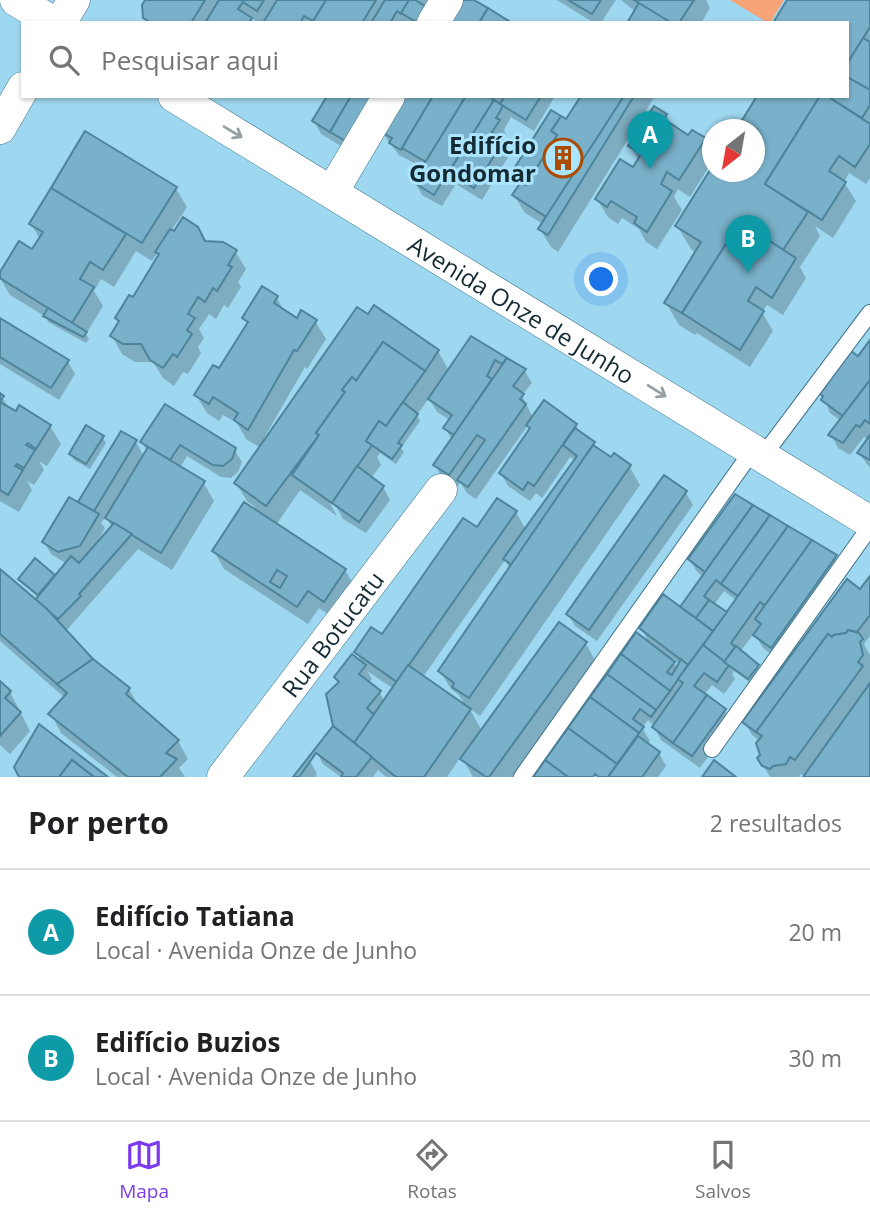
<!DOCTYPE html>
<html lang="pt">
<meta charset="utf-8">
<style>
:root{--surface:#fff;--page:#f6f6f6;--text:#202124;--muted:#757577;--line:#e0e0e0;--accent:#7c3aed}
body{margin:0;font-family:"Open Sans",sans-serif;background:var(--page);color:var(--text)}
.compass{position:absolute;left:702px;top:119px;width:63px;height:63px;border-radius:50%;background:var(--surface);box-shadow:0 2px 5px #0004;rotate:211deg}
.you{position:absolute;left:602px;top:280px;width:24px;height:24px;margin:-18px;border:5px solid #fff;border-radius:50%;background:#1a73e8;box-shadow:0 0 0 10px #1a73e833}
.badge{display:grid;place-items:center;width:46px;height:46px;border-radius:50%;background:var(--accent);color:#fff;font-size:23px;font-weight:700}
.pin{position:absolute;translate:-50% -58px;filter:drop-shadow(0 2px 4px #0008)}
.pin::after{content:'';position:absolute;top:37px;width:24px;height:21px;background:inherit;clip-path:polygon(0 0,100% 0,50% 100%)}
.list{margin:0;padding:0;list-style:none}
h2{display:flex;justify-content:space-between;align-items:center;height:91px;margin:0;padding:0 28px;font-size:30px}
h2 small{font-size:23px;font-weight:400;color:var(--muted)}
.list li{display:grid;grid-template-columns:46px 1fr auto;gap:21px;align-items:center;box-sizing:border-box;height:126px;padding:0 28px;border-top:2px solid var(--line)}
.list b{display:block;font-size:26px;white-space:nowrap}
.list p{margin:0;font-size:23px;white-space:nowrap;color:var(--muted)}
.list em{font-size:23px;font-style:normal;color:var(--muted)}
.icon{flex:none;width:38px;height:38px;fill:none;stroke:currentColor;stroke-width:2;stroke-linecap:round;stroke-linejoin:round}
.map{position:relative;flex:none;width:870px;height:777px;overflow:hidden}
.search{position:absolute;background:var(--surface);box-shadow:0 2px 5px #0004;left:21px;right:21px;top:21px;height:77px;display:flex;align-items:center;gap:18px;box-sizing:border-box;padding:0 24px;border-radius:0px;color:var(--muted);font-size:26px}
.sheet{height:343px;background:var(--surface)}
nav{display:flex;justify-content:space-around;align-items:center;box-sizing:border-box;height:98px;border-top:2px solid var(--line);background:var(--surface);font-size:19px;color:var(--muted)}
nav a{display:grid;justify-items:center;gap:4px}
nav .on{color:var(--accent)}
.map>svg:first-child{display:block}
.green{fill:#f8a479}
.shadow{fill:#0003;fill-rule:evenodd}
.building{fill:#7ab1ca;stroke:#4d839b;stroke-width:2;fill-rule:evenodd}
.lines{fill:none;stroke-linecap:round;stroke-linejoin:round}
.lane-casing{stroke:#3f768d;stroke-width:18}
.street-casing{stroke:#3f768d;stroke-width:33}
.lane{stroke:#fff;stroke-width:16}
.street{stroke:#fff;stroke-width:32}
.oneway{stroke:#95a0a4}
.labels{text-anchor:middle;dominant-baseline:central;stroke-width:6;stroke-linejoin:round;paint-order:stroke}
.poi-label{font-size:24px;font-weight:bold;fill:#142b34;stroke:#abe4fe;text-anchor:end}
.street-label{font-size:24px;fill:#142b34;stroke:#abe4fe}
</style>
<div class="map">
<svg width="870" height="777" viewBox="0 0 870 777">
<rect width="100%" height="100%" fill="#9ed7f0"/>
<polygon class="green" points="730,0 784,0 770,23 768,23"/>
<g class="shadow">
<polygon points="147,0 411,0 418,4 419,2 417,0 428,0 423,7 429,23 259,23 250,17 253,23 148,23 145,17"/>
<polygon points="557,0 616,0 601,23 594,23"/>
<polygon points="621,0 706,0 710,8 701,23 629,23 636,12"/>
<polygon points="789,0 870,0 870,178 866,184 849,173 844,182 856,201 833,238 815,226 820,236 800,267 806,278 783,315 767,305 762,312 773,331 750,367 697,333 695,335 679,325 666,303 696,253 691,249 677,226 712,170 754,172 759,96 847,96 847,23"/>
<polygon points="324,96 392,96 356,155 321,134 314,121 328,99"/>
<polygon points="402,96 555,96 534,131 511,117 504,130 506,134 502,140 510,154 482,200 456,184 442,206 422,195 415,182 423,168 399,155 380,130"/>
<polygon points="583,96 655,96 558,252 551,247 540,229 543,224 525,213 514,195 521,184 512,175 567,121"/>
<polygon points="666,115 673,128 689,138 705,139 712,153 712,162 690,197 678,189 674,197 682,210 657,249 646,242 639,229 622,218 618,224 608,217 597,199 634,169 639,161 630,146"/>
<polygon points="86,134 176,189 187,207 171,231 235,251 246,269 238,282 241,287 228,308 224,305 216,319 209,314 199,329 204,338 198,347 201,353 188,374 183,372 174,386 163,378 153,362 135,362 122,354 112,336 119,323 117,318 133,299 160,256 158,252 152,261 136,251 114,287 101,279 94,291 103,306 86,334 89,339 86,343 48,322 46,317 10,295 0,278 0,276 33,251 40,239 31,224"/>
<path d="M276 297 285 312 297 320 315 321 326 339 307 369 305 367 264 438 267 439 438 351 449 371 472 339 524 370 532 383 522 395 533 418 576 425 581 434 593 443 597 450 611 459 629 466 640 485 480 716 469 708 482 731 586 644 596 662 513 777H473L461 756 447 777H386L378 770 373 777H341L323 764 316 751 334 727 339 684 336 677 364 665 356 652 382 636 477 530 516 512 526 530 575 460 570 457 542 498 536 493 530 501 508 486 501 473 531 430 528 425 476 499 467 493 460 482 457 487 442 478 435 465 452 440 445 428 450 420 437 412 429 398 417 415 420 421 401 448 404 452 396 464 380 453 377 457 381 465 371 478 383 487 390 500 366 533 343 519 329 494 326 496 337 516 300 490 276 525 345 570 356 588 335 619 319 608 308 624 224 569 214 551 255 507 247 501 236 483 261 448 246 439 237 423 223 415 219 421 207 413 196 395 220 371 248 325 244 318ZM505 560 510 569 440 671 451 689 459 695 465 706 423 677ZM367 671 394 689 385 702 380 693 368 684 372 679Z"/>
<polygon points="0,320 68,362 75,374 59,400 0,364"/>
<polygon points="870,343 870,468 859,453 869,440 864,437 850,455 838,448 831,435 841,421 830,413 822,394 858,358"/>
<polygon points="0,395 11,410 50,426 61,444 47,466 39,461 44,470 34,485 27,481 32,490 19,512 0,501"/>
<path d="M165 406 234 449 242 462 238 472 231 478 221 477 187 456 180 468 203 482 214 501 172 570 138 549 65 632 92 660 129 689 140 708 178 741 188 759 179 768 185 777H117L61 733 51 714 65 698 0 641V571L36 602 39 598 24 585 20 579 54 576 55 578 67 564 51 554 44 542 78 504 122 433 136 442 144 456 147 451 142 442ZM106 516 112 528 96 544 105 528 101 523Z"/>
<polygon points="102,437 106,443 90,469 74,460 71,454"/>
<polygon points="686,493 693,505 597,641 575,626 568,614"/>
<path d="M735 496 836 557 843 569 778 659 763 648 754 633 740 652 757 666 761 672 752 684 734 671 732 674 735 679 724 694 712 685 704 695 725 711 732 723 700 768 661 740 654 727 655 726 648 720 642 728 650 741 647 745 659 753 666 766 658 777H601L595 772 591 777H536L651 646 641 628 680 609 704 577 697 572 690 560ZM724 591 737 601 727 615 714 605ZM671 657 679 664 677 668Z"/>
<polygon points="870,578 870,636 864,644 870,655 870,777 805,777 801,774 799,777 770,777 759,758 762,756 760,741 752,735 744,722"/>
<polygon points="0,684 10,692 30,731 10,754 0,745"/>
<polygon points="310,761 317,774 315,777 296,777"/>
</g>
<g class="building">
<polygon points="145,0 205,0 191,23 151,23 143,18 142,5"/>
<polygon points="219,0 264,0 257,11 243,2 238,9 252,18 249,23 205,23"/>
<polygon points="277,0 326,0 313,21 304,16 300,23 263,23"/>
<polygon points="326,0 376,0 362,23 312,23"/>
<polygon points="385,0 409,0 401,14 397,11 390,23 371,23"/>
<polygon points="409,0 415,0 430,9 418,23 401,13"/>
<polygon points="461,0 474,0 488,8 479,23 447,23"/>
<polygon points="568,0 601,0 592,14"/>
<polygon points="634,0 694,0 679,23 670,23"/>
<polygon points="787,0 870,0 870,27 847,64 847,23 773,23"/>
<polygon points="639,3 670,22 670,23 627,23"/>
<polygon points="488,8 512,23 479,23"/>
<polygon points="863,38 870,42 870,90 847,77 847,64"/>
<polygon points="847,77 870,90 870,105 862,118 827,96 847,96"/>
<polygon points="327,96 351,96 330,132 312,121"/>
<polygon points="351,96 377,96 349,143 330,132"/>
<polygon points="399,96 433,96 401,150 389,143 392,138 378,130"/>
<polygon points="433,96 466,96 426,162 402,148"/>
<polygon points="466,96 488,96 494,100 434,195 413,182"/>
<polygon points="505,96 541,96 526,120 500,104"/>
<polygon points="581,96 624,96 548,218 512,195 521,182 526,185 557,135 551,131 561,116 566,119"/>
<polygon points="624,96 634,96 548,235 538,229"/>
<polygon points="757,96 820,96 765,184 808,212 783,250 740,222 682,313 664,303 701,242 675,226 712,167 712,172 754,172 754,130 736,130"/>
<polygon points="820,96 827,96 870,124 870,144 855,167 839,156 829,171 846,182 822,220 765,184"/>
<polygon points="494,100 503,106 496,118 500,120 492,132 504,140 474,188 449,172"/>
<polygon points="654,106 667,114 664,119 688,135 692,130 706,138 679,180 667,172 661,184 672,191 647,232 634,223 637,217 611,201 607,207 595,199 620,159 633,167 641,154 628,146"/>
<polygon points="551,110 561,116 551,131 557,135 526,185 510,175"/>
<polygon points="85,131 177,187 142,243 51,188"/>
<polygon points="51,188 126,234 103,270 90,262 80,279 94,287 72,323 0,278 0,272 19,241 32,249 43,232 29,224"/>
<polygon points="183,217 198,227 205,241 223,242 237,250 228,265 232,267 217,291 213,288 205,302 198,297 188,314 195,318 187,330 192,334 177,357 173,354 163,368 150,360 141,344 123,344 110,336 119,321 115,318 129,295 133,297 159,254 155,252 170,229 174,231"/>
<polygon points="740,222 796,258 772,298 756,287 748,301 764,311 740,350 682,313"/>
<polygon points="262,286 278,296 274,303 297,318 301,310 317,320 297,351 294,350 248,430 234,420 238,413 213,397 209,404 194,395 213,365 219,368 248,322 242,318"/>
<polygon points="374,305 439,350 425,371 383,342 356,381 352,377 342,390 345,392 316,433 319,435 266,506 234,483 357,307 368,314"/>
<polygon points="48,308 87,332 83,337 43,316"/>
<polygon points="0,318 69,360 51,388 0,357"/>
<polygon points="471,336 507,358 502,364 495,360 487,376 492,379 454,435 443,428 452,415 428,399"/>
<polygon points="870,340 870,380 843,416 821,400 823,396 820,394 851,351 858,356"/>
<polygon points="383,342 425,371 386,426 379,421 366,441 372,445 332,503 292,475 319,435 316,433 345,392 342,390 352,377 356,381"/>
<polygon points="507,358 526,369 513,386 524,394 520,399 526,404 468,487 457,480 485,440 477,435 449,475 433,465"/>
<polygon points="870,380 870,424 865,420 860,427 856,425 843,443 828,435"/>
<polygon points="0,393 4,396 0,402 16,411 19,405 51,425 36,449 28,443 26,445 35,450 24,468 17,464 15,466 23,470 8,495 0,490"/>
<polygon points="544,400 577,424 534,486 528,482 523,490 499,473 530,428 526,425"/>
<polygon points="403,402 418,414 398,443 402,445 392,459 366,441 379,421 386,426"/>
<polygon points="165,404 236,448 232,459 223,466 213,465 180,445 170,460 140,442"/>
<polygon points="86,425 104,436 86,464 69,454"/>
<polygon points="575,428 595,442 512,565 503,559 577,456 563,445"/>
<polygon points="121,431 137,440 94,511 78,502"/>
<polygon points="870,435 870,460 857,453"/>
<polygon points="593,445 611,457 614,453 631,465 469,698 452,687 454,683 438,671"/>
<polygon points="148,447 205,481 161,553 105,518"/>
<polygon points="357,466 384,486 359,522 332,503"/>
<polygon points="664,475 687,491 589,630 566,614"/>
<polygon points="735,494 753,505 705,572 688,559"/>
<polygon points="69,497 99,514 80,546 58,552 42,542"/>
<polygon points="497,498 517,511 397,682 354,652 371,627 382,634 463,518 477,527"/>
<path d="M244 502 346 569 324 602 308 591 297 607 212 551ZM277 570 287 576 280 588 270 582Z"/>
<polygon points="753,505 770,515 721,584 716,580 704,596 709,600 696,618 680,607"/>
<polygon points="770,515 788,526 738,596 721,584"/>
<polygon points="114,523 132,534 79,594 81,596 58,619 35,600 71,556 79,563"/>
<polygon points="788,526 812,540 765,606 760,602 731,643 735,647 724,662 703,645"/>
<polygon points="812,540 837,555 771,648 753,635 761,624 755,619"/>
<polygon points="35,558 55,575 38,595 18,579"/>
<polygon points="0,569 47,609 93,659 57,684 0,634"/>
<polygon points="870,576 870,615 857,632 848,630 846,633 834,635 832,637 828,634 756,732 742,722 847,579 860,589"/>
<polygon points="663,594 713,631 688,665 639,628"/>
<polygon points="709,600 727,612 713,631 696,618"/>
<polygon points="559,622 587,642 489,777 486,777 460,759"/>
<polygon points="848,630 859,633 863,639 860,642 863,655 858,662 863,666 795,760 790,757 786,764 773,766 770,769 762,766 757,758 760,755 756,743 762,736 756,732 828,634 832,637 834,635 846,633"/>
<polygon points="636,632 675,662 667,672 672,675 681,659 688,665 670,691 621,654"/>
<polygon points="703,645 729,665 717,682 704,673 694,686 707,695 673,743 652,727 683,683 678,679"/>
<polygon points="736,646 759,665 748,679 724,662"/>
<polygon points="352,654 366,665 359,674 381,691 367,708 374,715 354,743 333,726 326,694 339,682 334,677"/>
<polygon points="621,654 670,691 656,710 607,674"/>
<polygon points="93,659 130,688 126,694 179,740 166,753 177,759 160,777 128,777 48,714 67,693 57,684"/>
<polygon points="408,665 471,709 424,777 396,777 354,743"/>
<polygon points="607,674 656,710 651,717 640,709 633,719 644,727 639,733 590,697"/>
<polygon points="0,681 11,691 5,698 21,712 0,736"/>
<polygon points="870,683 870,777 803,777"/>
<polygon points="707,695 726,709 692,756 673,743"/>
<polygon points="590,697 639,733 617,764 568,728"/>
<polygon points="39,724 108,777 94,777 72,760 59,777 19,777 14,767"/>
<polygon points="333,726 372,757 356,777 341,777 343,773 316,753 299,777 293,777"/>
<polygon points="568,728 617,764 608,777 599,777 595,774 593,777 568,777 545,760"/>
<polygon points="638,736 660,752 642,777 608,777"/>
<polygon points="72,760 94,777 59,777"/>
<polygon points="545,760 568,777 533,777"/>
<polygon points="714,760 736,777 702,777"/>
</g>
<g class="lines">
<defs>
<g id="lane">
<polyline points="763,456 870,313"/>
<polyline points="712,749 870,527"/>
<polyline points="522,777 753,450"/>
</g>
<g id="street">
<polyline points="16,0 54,23"/>
<polyline points="60,23 74,0"/>
<polyline points="433,23 447,0"/>
<path id="s1" d="M174 96 870 522"/>
<polyline points="0,128 23,88"/>
<polyline points="332,192 389,96"/>
<path id="s2" d="M223 777 441 490"/>
</g>
</defs>
<use href="#lane" class="lane-casing"/>
<use href="#street" class="street-casing"/>
<use href="#lane" class="lane"/>
<use href="#street" class="street"/>
</g>
<defs><path id="oneway-shaft" d="M-6 0H5M1.5-3L5.5 0L1.5 3" fill="none" stroke-width="1.6" stroke-linecap="round" stroke-linejoin="round" transform="scale(1.75)"/></defs>
<g class="oneway">
<use href="#oneway-shaft" transform="translate(233 132) rotate(31)"/>
<use href="#oneway-shaft" transform="translate(657 391) rotate(32)"/>
</g>
<defs>
<symbol id="building-ring" viewBox="-11 -11 22 22"><circle r="9.5" fill="#abe4fe" stroke="#ac4c02" stroke-width="1.5"/><path d="M-4-6H4V6H1V3H-1V6H-4ZM-2.5-4.3h1.7v1.8h-1.7ZM.8-4.3h1.7v1.8H.8ZM-2.5-1h1.7V.8h-1.7ZM.8-1h1.7V.8H.8Z" fill="#ac4c02"/></symbol>
</defs>
<g fill-rule="evenodd">
<use href="#building-ring" x="541" y="136" width="44" height="44"/>
</g>
<g class="labels">
<g class="poi-label">
<text x="536" y="144">Edifício<tspan x="536" dy="28">Gondomar</tspan></text>
</g>
<g class="street-label">
<text stroke="none"><textPath href="#s1" startOffset="408">Avenida Onze de Junho</textPath></text>
<text stroke="none"><textPath href="#s2" startOffset="180">Rua Botucatu</textPath></text>
</g>
</g>
</svg>
<svg class="compass" viewBox="-18 -18 36 36"><path d="M0-13l5 13h-10z" fill="#e53935"/><path d="M0 13l5-13h-10z" fill="#757577"/></svg>
<div class="you"></div>
<div class="pin badge" style="left:650px;top:169px;background:#0f9aa8">A</div>
<div class="pin badge" style="left:748px;top:273px;background:#0f9aa8">B</div>
<div class="search"><svg class="icon" aria-label="search" viewBox="0 0 24 24"><circle cx="10" cy="10" r="6"/><path d="M15 15l6 6"/></svg>Pesquisar aqui</div>
</div>
<section class="sheet">
<h2>Por perto<small>2 resultados</small></h2>
<ul class="list">
<li><span class="badge" style="background:#0f9aa8">A</span><div><b>Edifício Tatiana</b><p>Local · Avenida Onze de Junho</p></div><em>20 m</em></li>
<li><span class="badge" style="background:#0f9aa8">B</span><div><b>Edifício Buzios</b><p>Local · Avenida Onze de Junho</p></div><em>30 m</em></li>
</ul>
</section>
<nav>
<a class="on"><svg class="icon" aria-label="map" viewBox="0 0 24 24"><path d="M3 6l6-2 6 2 6-2v14l-6 2-6-2-6 2zM9 4v14M15 6v14"/></svg>Mapa</a>
<a><svg class="icon" aria-label="directions" viewBox="0 0 24 24"><path d="M12 3l9 9-9 9-9-9zM9 14v-3h6M13 9l2 2-2 2"/></svg>Rotas</a>
<a><svg class="icon" aria-label="saved" viewBox="0 0 24 24"><path d="M7 4h10v16l-5-4-5 4z"/></svg>Salvos</a>
</nav>
